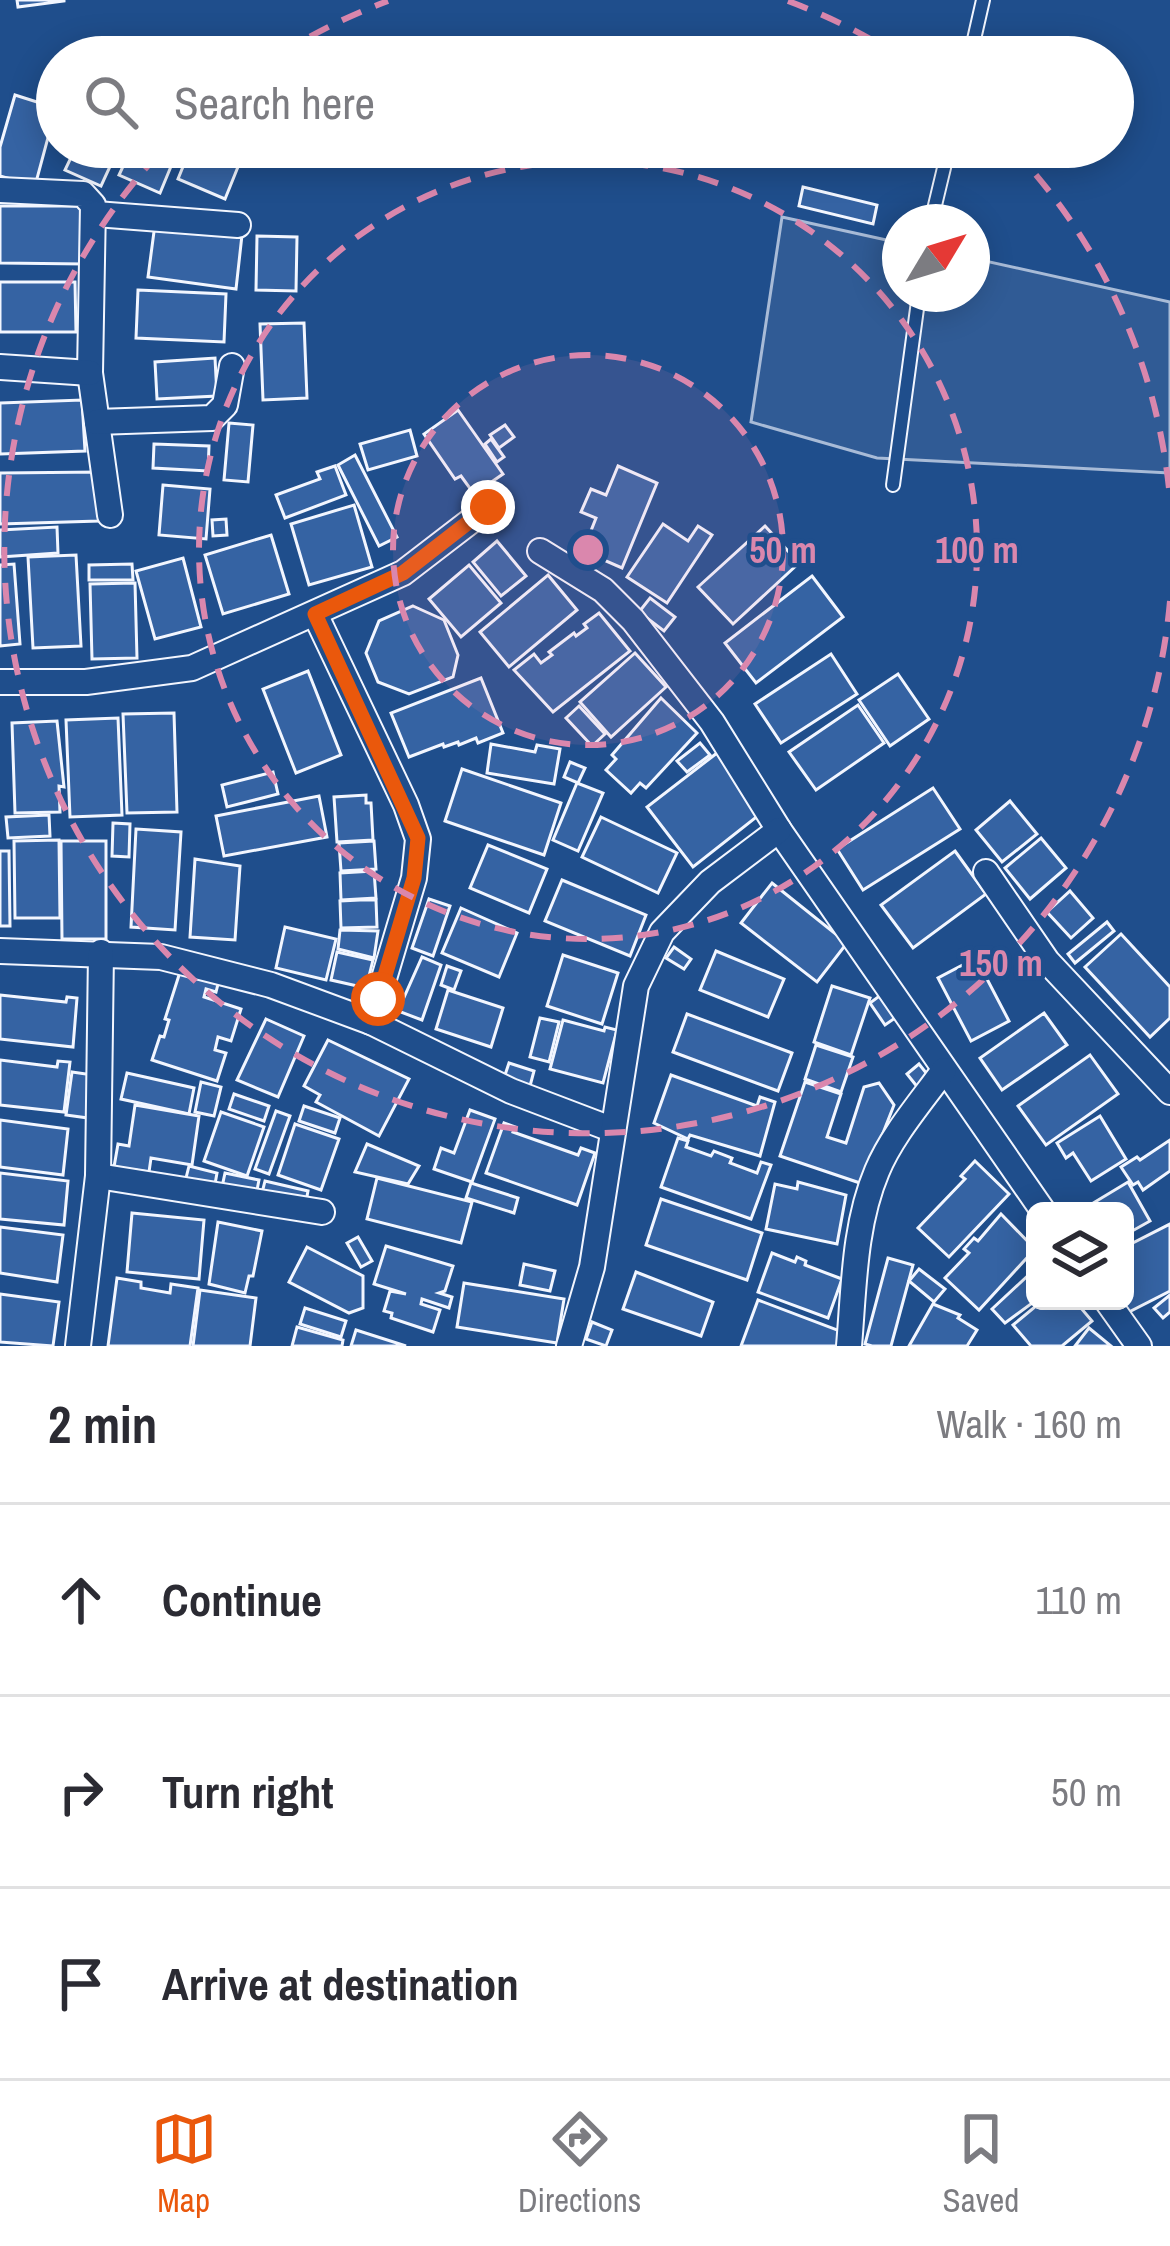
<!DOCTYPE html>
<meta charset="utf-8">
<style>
:root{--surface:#fff;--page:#f7f7f7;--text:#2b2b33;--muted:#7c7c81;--line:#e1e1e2;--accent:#ea580c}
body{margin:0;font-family:"Archivo Narrow",sans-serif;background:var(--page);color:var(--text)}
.controls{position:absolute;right:36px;bottom:36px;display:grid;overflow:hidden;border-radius:18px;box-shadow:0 6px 30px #0003}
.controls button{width:108px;height:108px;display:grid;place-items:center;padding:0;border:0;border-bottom:3px solid var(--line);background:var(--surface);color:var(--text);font:60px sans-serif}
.compass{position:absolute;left:882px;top:204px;width:108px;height:108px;border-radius:50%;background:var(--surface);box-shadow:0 6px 30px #0003;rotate:52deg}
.stop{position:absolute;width:36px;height:36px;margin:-27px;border:9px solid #ea580c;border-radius:50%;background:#fff}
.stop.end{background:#ea580c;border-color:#fff;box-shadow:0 3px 12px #0008}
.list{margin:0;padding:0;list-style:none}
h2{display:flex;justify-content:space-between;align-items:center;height:156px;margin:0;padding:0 48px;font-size:51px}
h2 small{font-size:39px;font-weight:400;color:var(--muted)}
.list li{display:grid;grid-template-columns:78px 1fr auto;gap:36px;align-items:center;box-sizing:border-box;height:192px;padding:0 48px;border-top:3px solid var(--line)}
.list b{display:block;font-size:45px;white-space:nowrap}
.list em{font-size:39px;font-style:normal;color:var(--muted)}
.icon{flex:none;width:66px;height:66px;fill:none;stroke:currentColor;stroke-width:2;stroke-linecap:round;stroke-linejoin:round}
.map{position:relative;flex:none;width:1170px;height:1346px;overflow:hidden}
.search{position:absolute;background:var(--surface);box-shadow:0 6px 30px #0003;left:36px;right:36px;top:36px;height:132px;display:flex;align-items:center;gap:30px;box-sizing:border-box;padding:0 42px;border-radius:66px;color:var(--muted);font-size:45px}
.sheet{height:732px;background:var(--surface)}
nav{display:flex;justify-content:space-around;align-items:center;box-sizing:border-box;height:168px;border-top:3px solid var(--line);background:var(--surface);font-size:33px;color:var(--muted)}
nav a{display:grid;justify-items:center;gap:6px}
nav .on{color:var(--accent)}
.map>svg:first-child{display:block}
.built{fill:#305b95;stroke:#a8bbd7;stroke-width:3}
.building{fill:#3563a3;stroke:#f2f6ff;stroke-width:3}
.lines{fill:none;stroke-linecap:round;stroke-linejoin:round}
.lane-casing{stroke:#f2f6ff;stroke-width:16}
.street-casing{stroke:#f2f6ff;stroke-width:28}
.lane{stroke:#1f4e8c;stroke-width:12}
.street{stroke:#1f4e8c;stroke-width:24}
.route{stroke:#ea580c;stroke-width:15}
.ring{fill:none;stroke:#da87ad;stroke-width:6;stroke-dasharray:21 15}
.centre{fill:#da87ad;stroke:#1f4e8c;stroke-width:6}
.ring-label{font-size:36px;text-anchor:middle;font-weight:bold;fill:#da87ad;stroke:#1f4e8c;stroke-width:9;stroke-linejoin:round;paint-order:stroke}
</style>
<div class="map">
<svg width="1170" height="1346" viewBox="0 0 1170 1346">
<rect width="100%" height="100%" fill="#1f4e8c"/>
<polygon class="built" points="782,217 900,243 900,294 972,294 972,258 1170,302 1170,473 877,458 751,422"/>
<g class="building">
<polygon points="17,0 64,0 64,1 18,7"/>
<polygon points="15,95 56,108 35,186 0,176 0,147"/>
<polygon points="76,147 119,147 101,186 65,170"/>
<polygon points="132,147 179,147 160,193 119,175"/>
<polygon points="191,147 246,147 225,199 178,179"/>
<polygon points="803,187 877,205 873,224 799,206"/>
<polygon points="0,206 84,206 84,264 0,263"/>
<polygon points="155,224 242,235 236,289 148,277"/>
<polygon points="257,236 297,237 296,291 256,290"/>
<polygon points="972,255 988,258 985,274 972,272"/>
<polygon points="0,282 75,282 76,332 0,332"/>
<polygon points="138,290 226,294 224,342 136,338"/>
<polygon points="304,323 307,398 263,400 260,324"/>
<polygon points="215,358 217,396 157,399 155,362"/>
<polygon points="82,400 85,451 0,454 0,403"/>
<polygon points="458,410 503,474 474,494 461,476 455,479 424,434"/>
<polygon points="229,423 253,425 248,482 224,480"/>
<polygon points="505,425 514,437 499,448 490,435"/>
<polygon points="410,430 417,456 368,470 360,444"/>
<polygon points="491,439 504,457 497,462 485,444"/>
<polygon points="154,444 209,446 208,471 153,468"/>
<polygon points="355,455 397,537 379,546 338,465"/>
<polygon points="335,466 346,495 285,518 276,495 320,479 317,472"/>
<polygon points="618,466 657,483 622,568 583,551 596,518 581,512 591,489 606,495"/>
<polygon points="100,472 99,521 0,524 0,473"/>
<polygon points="163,485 210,489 206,539 159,535"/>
<polygon points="354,505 372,567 309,585 291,524"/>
<polygon points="226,519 227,535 213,536 212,520"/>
<polygon points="663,524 688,541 698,526 712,535 667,603 627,577"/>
<polygon points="765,526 799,563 733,624 698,587"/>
<polygon points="57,527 58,553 0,557 0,530"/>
<polygon points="271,535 289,594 223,614 205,555"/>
<polygon points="497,541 526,576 501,596 473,562"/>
<polygon points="76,555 81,646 33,648 28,557"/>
<polygon points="183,558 201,627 155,639 136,571"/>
<polygon points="14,564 20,644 0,646 0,565"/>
<polygon points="132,564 133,580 89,580 89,565"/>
<polygon points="469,565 501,603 461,637 429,599"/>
<polygon points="548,575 577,610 509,667 480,632"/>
<polygon points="812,576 843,617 756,683 725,643"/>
<polygon points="135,583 137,658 92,659 90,584"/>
<polygon points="650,598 675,617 664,631 639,612"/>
<polygon points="413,606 444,620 458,655 453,677 409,694 378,682 366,653 379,621"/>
<polygon points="599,613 630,651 553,712 514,670 534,654 541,663 552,655 549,652 574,633 576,636 587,628 584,624"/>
<polygon points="635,653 666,687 611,737 580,702"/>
<polygon points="831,654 857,694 781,743 755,704"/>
<polygon points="308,671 341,755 296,773 263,689"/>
<polygon points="898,674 929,719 890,746 859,700"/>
<polygon points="481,678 503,733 478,743 476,738 459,745 458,742 444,747 443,744 409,757 391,713"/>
<polygon points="661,698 697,733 646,788 640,783 631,793 606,770 616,759 612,755"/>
<polygon points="858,705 884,743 816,790 789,752"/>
<polygon points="579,706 605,734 592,746 566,718"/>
<polygon points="174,713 177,812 127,813 123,714"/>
<polygon points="118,718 122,815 70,817 66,720"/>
<polygon points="57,721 64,787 59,786 60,812 15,813 12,723"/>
<polygon points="700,743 710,755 687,772 677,761"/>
<polygon points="491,744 535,752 537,745 560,749 554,784 487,773"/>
<polygon points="717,753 759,815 693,867 647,807"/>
<polygon points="570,762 585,768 578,783 564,777"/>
<polygon points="462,769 561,803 544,855 445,821"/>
<polygon points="273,772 278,794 227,807 222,785"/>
<polygon points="577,783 603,793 578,851 553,840"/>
<polygon points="933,788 960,829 863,890 837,849"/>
<polygon points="366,795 366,803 371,803 373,840 337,842 334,797"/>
<polygon points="319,796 327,837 224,856 216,816"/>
<polygon points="1010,801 1037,834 1002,862 976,830"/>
<polygon points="49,815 50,836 8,838 6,817"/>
<polygon points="601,817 677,853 658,893 582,857"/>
<polygon points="113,823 130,824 129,857 112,856"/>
<polygon points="136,829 181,832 175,930 131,927"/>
<polygon points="1041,838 1066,868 1030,899 1005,868"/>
<polygon points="59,840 60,918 15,918 14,841"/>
<polygon points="61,841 106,841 106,939 62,939"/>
<polygon points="374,841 376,869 341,871 339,843"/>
<polygon points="488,845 547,869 529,913 470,888"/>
<polygon points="0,851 9,851 10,926 0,926"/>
<polygon points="955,851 986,894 913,948 881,905"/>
<polygon points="195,859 240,866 235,940 190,937"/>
<polygon points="374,871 376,898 341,900 340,873"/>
<polygon points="562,880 646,915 630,956 545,921"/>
<polygon points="772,883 847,943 817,982 741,923"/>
<polygon points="1070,891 1093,918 1071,938 1047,912"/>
<polygon points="429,899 450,906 433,956 412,948"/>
<polygon points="360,900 376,900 377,927 341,928 340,901"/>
<polygon points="461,908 517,933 499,977 442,953"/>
<polygon points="1107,922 1114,931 1075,963 1068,954"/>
<polygon points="285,927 336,939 326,980 276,968"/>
<polygon points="340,930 378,931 374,958 338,949"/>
<polygon points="1121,934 1170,987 1170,1018 1150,1037 1085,967"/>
<polygon points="674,947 691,959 684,969 666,958"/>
<polygon points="716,951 784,979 768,1017 700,990"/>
<polygon points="337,952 373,960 366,988 331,980"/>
<polygon points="563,955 618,973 602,1024 547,1006"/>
<polygon points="422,957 441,965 422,1020 398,1011"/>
<polygon points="976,958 1009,1021 971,1041 938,978"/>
<polygon points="447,966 461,971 454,990 441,985"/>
<polygon points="180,972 218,984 216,992 206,989 204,997 241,1009 231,1041 218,1037 215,1050 226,1053 217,1081 152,1060 160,1036 164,1037 169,1020 165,1019"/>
<polygon points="832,986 870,998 851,1055 814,1042"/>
<polygon points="448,990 503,1008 491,1047 436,1029"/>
<polygon points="882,994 898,1016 885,1025 870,1003"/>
<polygon points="0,995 66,1002 67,997 77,998 73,1047 0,1039"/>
<polygon points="1044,1013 1067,1045 1002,1090 980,1058"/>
<polygon points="687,1014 792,1053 778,1091 673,1052"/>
<polygon points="540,1018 559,1022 549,1062 530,1057"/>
<polygon points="266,1019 304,1036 278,1097 237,1080"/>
<polygon points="563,1020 604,1031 605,1027 617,1030 603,1083 550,1069"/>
<polygon points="328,1040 409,1079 379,1136 316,1102 320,1095 304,1086"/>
<polygon points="816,1045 853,1057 841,1092 805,1079"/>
<polygon points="1090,1055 1118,1094 1046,1145 1018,1106"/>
<polygon points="0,1060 57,1067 58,1061 70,1062 64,1112 0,1105"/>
<polygon points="509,1063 534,1071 530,1086 504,1078"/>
<polygon points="919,1064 931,1079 919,1089 907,1074"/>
<polygon points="72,1072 93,1075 88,1118 66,1115"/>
<polygon points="127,1073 194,1088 189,1114 121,1099"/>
<polygon points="671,1075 757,1106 760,1097 775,1102 760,1156 690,1135 688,1139 654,1123"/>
<polygon points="201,1082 221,1087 214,1116 195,1112"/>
<polygon points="805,1082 841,1094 827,1137 846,1143 864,1087 879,1083 894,1105 863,1184 780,1156"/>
<polygon points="234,1094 269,1106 264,1121 229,1109"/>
<polygon points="135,1105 199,1116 192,1165 151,1158 149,1172 114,1167 118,1144 129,1146"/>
<polygon points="304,1106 340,1118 335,1133 299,1121"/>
<polygon points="470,1110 495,1119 472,1182 434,1169 441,1148 454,1153"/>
<polygon points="276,1111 290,1116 269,1174 255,1169"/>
<polygon points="221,1112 264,1127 247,1176 204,1161"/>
<polygon points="1100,1116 1126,1159 1091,1181 1073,1153 1066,1158 1057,1143"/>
<polygon points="0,1120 68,1129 63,1175 0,1167"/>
<polygon points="504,1123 515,1127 513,1132 578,1155 581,1148 595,1153 577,1205 486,1173"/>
<polygon points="295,1124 339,1139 321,1190 278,1175"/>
<polygon points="678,1138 688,1141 686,1147 711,1156 714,1151 732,1158 730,1163 757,1173 761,1162 771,1165 751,1219 661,1187"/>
<polygon points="1170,1140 1170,1171 1143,1190 1138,1182 1133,1185 1121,1167 1137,1157 1140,1160"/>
<polygon points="367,1144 419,1166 408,1184 355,1172"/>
<polygon points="975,1161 1009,1194 949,1257 918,1228 965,1179 961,1176"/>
<polygon points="189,1166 217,1173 215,1184 186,1178"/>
<polygon points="0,1173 68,1181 64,1225 0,1219"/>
<polygon points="225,1173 259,1180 256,1195 222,1187"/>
<polygon points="377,1178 472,1202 461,1243 367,1219"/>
<polygon points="265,1181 308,1191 305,1207 261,1197"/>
<polygon points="798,1182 846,1195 837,1244 766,1229 775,1184 797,1189"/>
<polygon points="1128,1182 1150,1221 1125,1235 1125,1211 1080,1211"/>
<polygon points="471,1183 518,1198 514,1213 466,1198"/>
<polygon points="661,1199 762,1233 747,1280 646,1245"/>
<polygon points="132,1213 204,1220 199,1279 127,1272"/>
<polygon points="1001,1214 1035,1249 979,1310 945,1278 969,1253 964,1249 974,1238 978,1241"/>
<polygon points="218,1222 262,1231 253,1276 249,1276 245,1293 209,1284"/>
<polygon points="1170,1224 1170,1291 1123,1315 1116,1301 1125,1301 1125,1247"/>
<polygon points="0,1227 63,1235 57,1282 0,1273"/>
<polygon points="358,1237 372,1261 361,1267 347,1243"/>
<polygon points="386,1246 453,1266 445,1291 439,1293 452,1297 449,1308 422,1299 421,1304 440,1310 433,1332 391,1318 392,1313 384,1311 390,1291 406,1294 374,1284"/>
<polygon points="307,1247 363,1276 363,1308 349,1313 289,1282"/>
<polygon points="772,1253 795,1262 797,1257 806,1261 805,1265 842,1279 828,1318 758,1292"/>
<polygon points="888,1258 913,1265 891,1346 872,1346 865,1344"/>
<polygon points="524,1264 555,1271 550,1291 520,1285"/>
<polygon points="919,1269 945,1289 934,1302 909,1281"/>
<polygon points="1035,1269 1035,1301 1005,1323 992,1309"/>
<polygon points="636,1272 713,1302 701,1336 623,1309"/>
<polygon points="117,1278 141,1282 141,1288 170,1293 171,1284 198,1288 190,1346 108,1346"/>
<polygon points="464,1283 564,1299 557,1343 457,1327"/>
<polygon points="200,1290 256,1298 250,1346 193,1346"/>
<polygon points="0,1294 59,1302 53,1346 0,1342"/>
<polygon points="1170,1295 1170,1312 1163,1318 1154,1308"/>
<polygon points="758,1300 848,1334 843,1346 741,1346"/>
<polygon points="1042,1301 1075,1301 1092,1321 1062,1346 1031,1346 1013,1325"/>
<polygon points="933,1304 960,1315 958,1318 977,1330 967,1346 909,1346"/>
<polygon points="305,1308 346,1321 341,1337 300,1324"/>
<polygon points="592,1322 612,1330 606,1346 586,1339"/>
<polygon points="297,1327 343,1340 342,1346 292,1346"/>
<polygon points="1089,1328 1111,1346 1075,1346"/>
<polygon points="356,1330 406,1346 351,1346"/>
</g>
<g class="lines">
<defs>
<g id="lane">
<polyline points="970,57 983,0"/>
<polyline points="931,222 949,147"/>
<polyline points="893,485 919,294"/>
</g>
<g id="street">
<polyline points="0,190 83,194 93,205 90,373 110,515"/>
<polyline points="96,214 238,225"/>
<polyline points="0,367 90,373"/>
<polyline points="97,422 212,418 225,405 232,366"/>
<polyline points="540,551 603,590 633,620 712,722 779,830 1043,1211"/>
<polyline points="315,614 406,805 418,839 414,878 371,1022"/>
<polyline points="0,682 86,682 192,668 403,573 489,507"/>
<polyline points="986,872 1047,961 1170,1092"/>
<polyline points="0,951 161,957 271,985 371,1022 511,1091 611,1129"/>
<polyline points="98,1176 322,1212"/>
<polyline points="1107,1301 1139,1346"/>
<polyline points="78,1346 98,1176 101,952"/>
<polyline points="569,1346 592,1267 636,986 662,932 710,882 779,830"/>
<path d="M849 1346C854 1288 854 1225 877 1171 892 1135 921 1102 944 1070"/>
</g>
</defs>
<use href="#lane" class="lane-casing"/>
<use href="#street" class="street-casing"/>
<use href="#lane" class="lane"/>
<use href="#street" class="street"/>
</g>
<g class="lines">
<polyline class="route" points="378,999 414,878 418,838 315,614 403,573 488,507"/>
</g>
<circle cx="588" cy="550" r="195" fill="#da87ad" fill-opacity=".12"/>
<g class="ring">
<circle cx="588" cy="550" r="195"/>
<circle cx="588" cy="550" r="389"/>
<path d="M1170 601A584 584 0 1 1 164 148M279 55A584 584 0 0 1 388 1M788 1A584 584 0 0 1 897 55M1012 148A584 584 0 0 1 1170 499"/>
</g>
<circle cx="588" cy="550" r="18" class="centre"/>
<g class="ring-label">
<text x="783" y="563">50 m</text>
<text x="977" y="563">100 m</text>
<text x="1001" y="976">150 m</text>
</g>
</svg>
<div class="controls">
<button><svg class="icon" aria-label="layers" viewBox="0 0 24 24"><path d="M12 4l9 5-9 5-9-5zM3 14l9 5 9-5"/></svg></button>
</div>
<svg class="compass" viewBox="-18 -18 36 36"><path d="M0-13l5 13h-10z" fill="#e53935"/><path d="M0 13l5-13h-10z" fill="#7c7c81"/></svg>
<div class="stop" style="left:378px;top:999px"></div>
<div class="stop end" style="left:488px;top:507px"></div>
<div class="search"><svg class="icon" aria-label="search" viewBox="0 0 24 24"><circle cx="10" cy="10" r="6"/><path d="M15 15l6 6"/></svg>Search here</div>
</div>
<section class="sheet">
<h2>2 min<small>Walk · 160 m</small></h2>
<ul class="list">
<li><svg class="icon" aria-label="ahead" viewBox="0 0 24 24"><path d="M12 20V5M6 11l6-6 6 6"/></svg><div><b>Continue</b></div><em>110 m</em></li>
<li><svg class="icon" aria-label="right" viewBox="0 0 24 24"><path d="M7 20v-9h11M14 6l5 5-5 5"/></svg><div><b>Turn right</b></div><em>50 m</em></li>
<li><svg class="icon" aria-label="arrive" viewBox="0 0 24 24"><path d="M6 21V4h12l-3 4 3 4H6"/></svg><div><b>Arrive at destination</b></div></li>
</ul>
</section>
<nav>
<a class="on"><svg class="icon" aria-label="map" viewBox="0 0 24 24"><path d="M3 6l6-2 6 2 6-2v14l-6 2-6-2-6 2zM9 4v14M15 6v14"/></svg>Map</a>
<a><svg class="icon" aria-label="directions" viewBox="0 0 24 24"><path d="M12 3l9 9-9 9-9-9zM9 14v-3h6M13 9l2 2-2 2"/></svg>Directions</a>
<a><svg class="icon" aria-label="saved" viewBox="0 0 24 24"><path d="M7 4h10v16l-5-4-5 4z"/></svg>Saved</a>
</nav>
